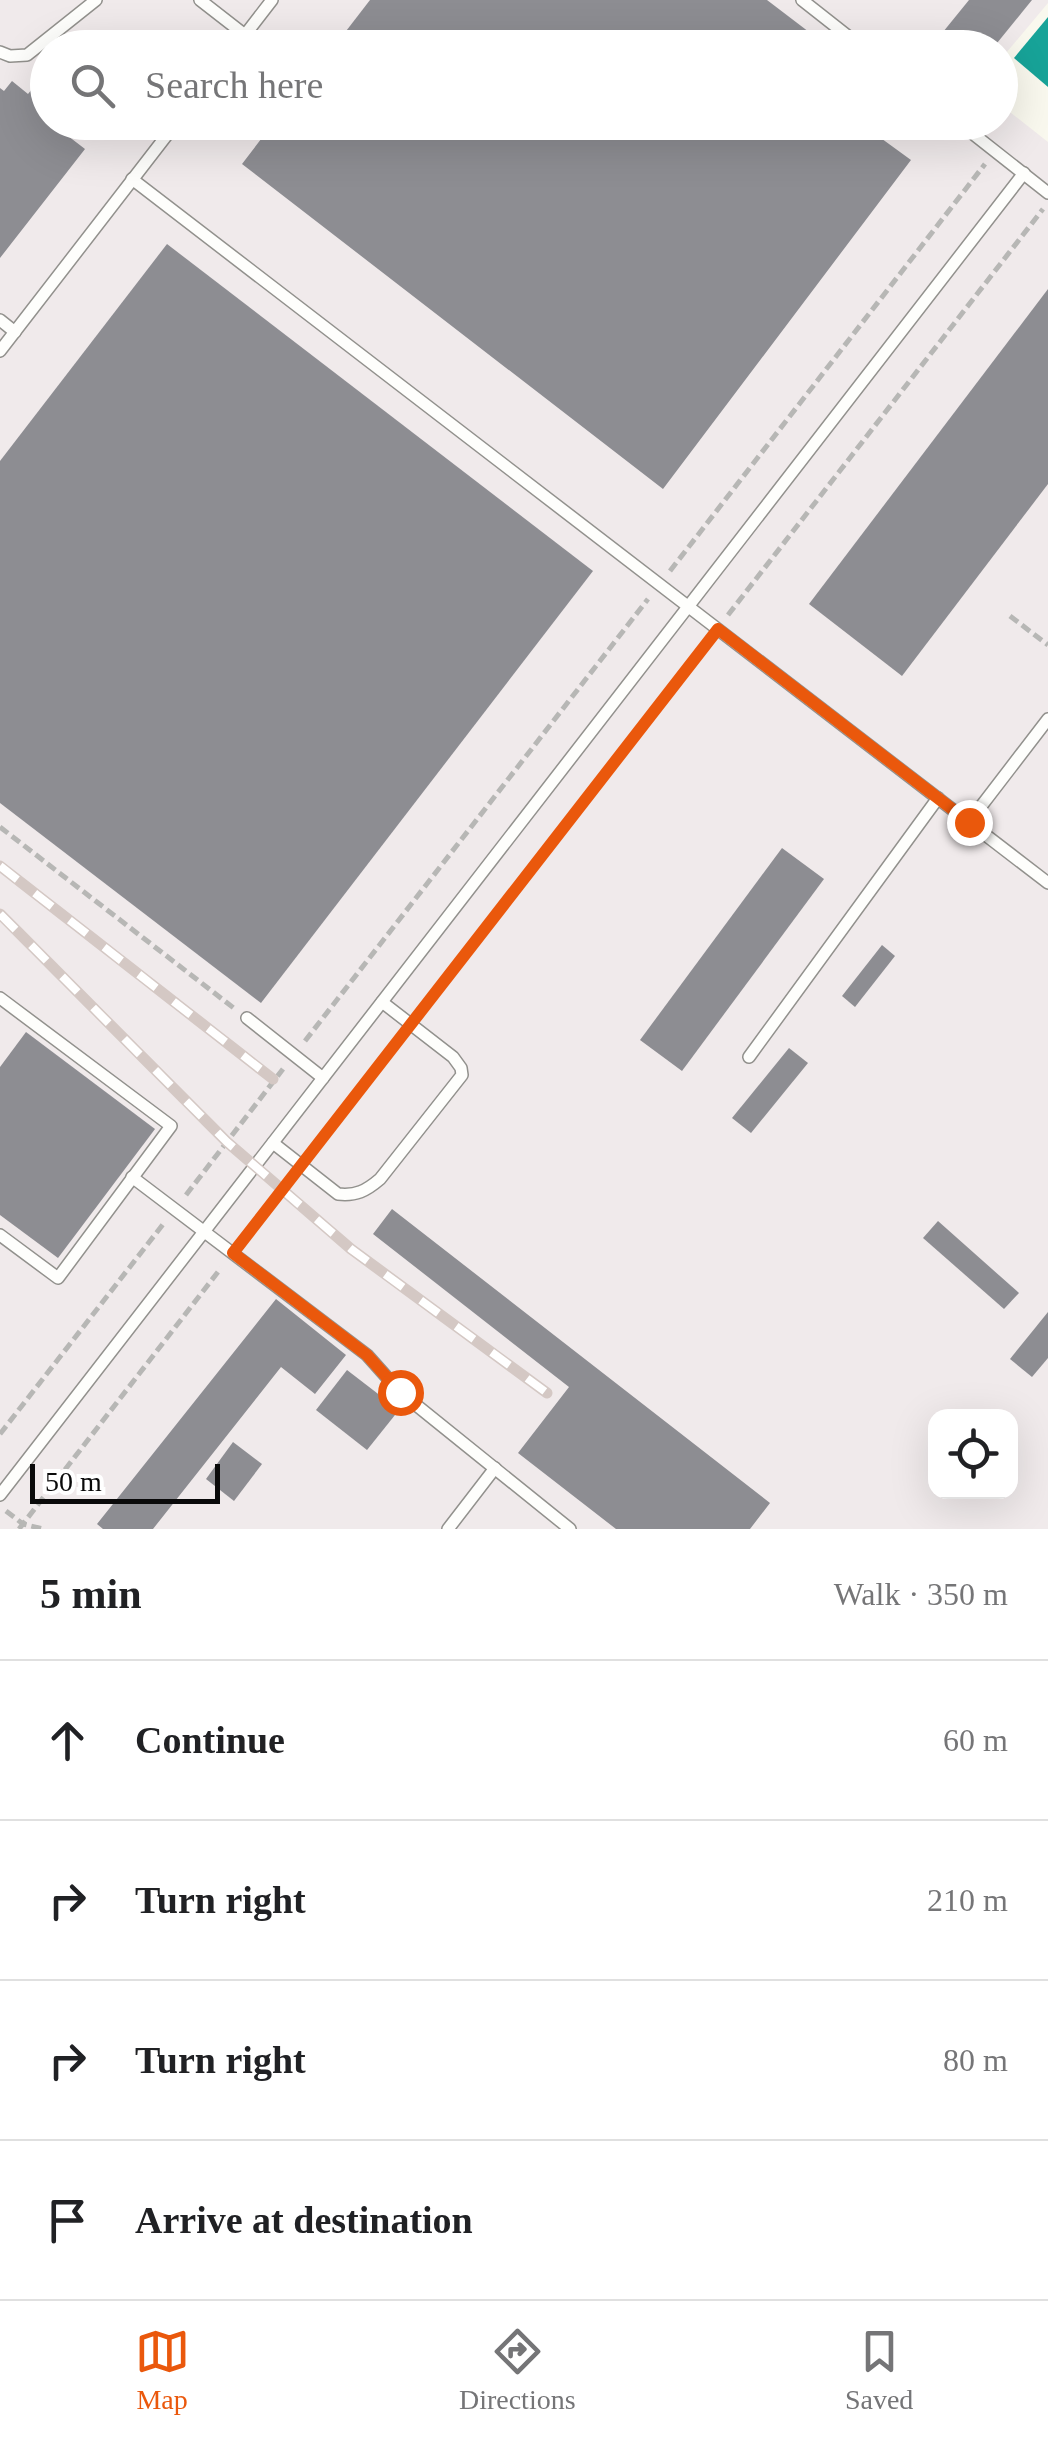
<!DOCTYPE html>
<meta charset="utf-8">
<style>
:root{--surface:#fff;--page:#f6f6f6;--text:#202124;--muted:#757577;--line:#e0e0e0;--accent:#ea580c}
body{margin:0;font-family:Georgia,serif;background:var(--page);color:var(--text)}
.controls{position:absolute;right:30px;bottom:30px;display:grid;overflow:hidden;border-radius:20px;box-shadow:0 10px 40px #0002}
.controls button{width:90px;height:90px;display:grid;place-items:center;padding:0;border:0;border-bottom:2px solid var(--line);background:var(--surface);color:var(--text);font:50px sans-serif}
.scale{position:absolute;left:30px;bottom:25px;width:190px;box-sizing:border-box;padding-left:10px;border:5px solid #0a0a0a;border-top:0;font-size:28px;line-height:35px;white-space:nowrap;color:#0a0a0a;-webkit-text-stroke:8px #fff;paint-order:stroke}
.stop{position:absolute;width:30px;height:30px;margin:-22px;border:8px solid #ea580c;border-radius:50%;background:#fff}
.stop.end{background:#ea580c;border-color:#fff;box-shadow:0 2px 10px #0008}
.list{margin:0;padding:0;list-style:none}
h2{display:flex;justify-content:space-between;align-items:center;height:130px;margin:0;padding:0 40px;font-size:42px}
h2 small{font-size:32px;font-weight:400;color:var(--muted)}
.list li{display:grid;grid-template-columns:65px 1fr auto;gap:30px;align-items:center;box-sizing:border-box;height:160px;padding:0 40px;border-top:2px solid var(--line)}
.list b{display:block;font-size:38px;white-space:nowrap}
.list em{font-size:32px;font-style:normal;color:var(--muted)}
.icon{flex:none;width:55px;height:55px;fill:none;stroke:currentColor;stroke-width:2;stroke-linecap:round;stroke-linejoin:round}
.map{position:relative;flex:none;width:1048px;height:1529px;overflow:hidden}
.search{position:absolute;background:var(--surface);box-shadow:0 10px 40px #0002;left:30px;right:30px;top:30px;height:110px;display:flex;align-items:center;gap:25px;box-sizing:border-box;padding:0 35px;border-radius:55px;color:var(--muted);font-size:38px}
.sheet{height:770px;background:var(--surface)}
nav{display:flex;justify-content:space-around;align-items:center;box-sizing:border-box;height:140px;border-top:2px solid var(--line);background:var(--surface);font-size:28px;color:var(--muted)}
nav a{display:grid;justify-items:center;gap:5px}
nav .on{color:var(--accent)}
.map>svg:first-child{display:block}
.industrial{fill:#f0eaeb;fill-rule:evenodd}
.public{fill:#17a398}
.industry{fill:#8d8d92}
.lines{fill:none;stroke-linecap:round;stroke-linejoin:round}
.service-casing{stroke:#92918d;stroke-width:14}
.path{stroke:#b7b7b5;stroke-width:5;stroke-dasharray:10 5;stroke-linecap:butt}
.service{stroke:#fefefc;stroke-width:11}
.rail-casing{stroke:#d4c8c4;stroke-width:11}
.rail{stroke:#fff;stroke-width:8;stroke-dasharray:22;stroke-linecap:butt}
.route{stroke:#ea580c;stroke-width:12}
</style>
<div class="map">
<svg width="1048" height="1529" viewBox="0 0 1048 1529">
<rect width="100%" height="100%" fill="#f9f8ee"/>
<path class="industrial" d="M0 0H1048V3L1001 59 1000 48H48V122H1000L1001 105 1048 142V1529H0ZM936 1416H1010V1492H936Z"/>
<polygon class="public" points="1048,17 1048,87 1014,58"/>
<g class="industry">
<polygon points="370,0 767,0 830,48 333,48"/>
<polygon points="969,0 1032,0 993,48 930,48"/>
<polygon points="48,69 48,122 58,122 55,126 85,149 0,258 0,88 4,91 12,81 28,94"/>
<polygon points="274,122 888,122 878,136 911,160 663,489 242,164"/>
<polygon points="167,244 593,571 261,1003 0,803 0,461"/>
<polygon points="1048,289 1048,484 902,676 809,604"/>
<polygon points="782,848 824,879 682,1071 640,1040"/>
<polygon points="882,945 895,956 855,1007 842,996"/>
<polygon points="26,1032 155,1129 58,1258 0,1215 0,1067"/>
<polygon points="789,1048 808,1063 751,1133 732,1118"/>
<polygon points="392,1209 770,1503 750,1529 616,1529 518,1453 569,1387 373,1234"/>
<polygon points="938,1221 1019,1293 1004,1309 923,1238"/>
<polygon points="276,1299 346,1355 315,1394 281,1367 153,1529 103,1529 97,1524"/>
<polygon points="1048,1312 1048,1358 1032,1377 1010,1359"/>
<polygon points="347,1370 399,1410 367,1450 316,1410"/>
<polygon points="233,1442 262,1464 234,1501 206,1479"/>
</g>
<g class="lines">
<defs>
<g id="service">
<polyline points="200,0 245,35"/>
<polyline points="802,0 863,48"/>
<polyline points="235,48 272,0"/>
<polyline points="0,52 10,56 27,55 96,0"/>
<polyline points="958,122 1048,193"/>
<polyline points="132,179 1048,883"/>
<polyline points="0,320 15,332"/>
<polyline points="0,351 177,122"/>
<polyline points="969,822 1048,719"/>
<polyline points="0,998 171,1126 58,1278 0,1235"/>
<polyline points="247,1018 323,1078"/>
<polyline points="749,1057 938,798"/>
<path d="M273 1143 338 1194C356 1196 366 1191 380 1179L462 1075 461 1068 453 1057 382 1002"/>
<polyline points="132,1177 367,1355 400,1392 570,1529"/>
<polyline points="0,1495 1024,173"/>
<polyline points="448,1529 495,1468"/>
</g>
</defs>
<use href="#service" class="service-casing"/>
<g class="path">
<polyline points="670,571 985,164"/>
<polyline points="728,615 1043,209"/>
<polyline points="1010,616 1048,645"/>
<polyline points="0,827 235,1009"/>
<polyline points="421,1010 709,640"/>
<polyline points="305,1041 648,599"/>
<polyline points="311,1153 399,1039"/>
<polyline points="186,1195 283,1069"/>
<polyline points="243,1239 292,1177"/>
<polyline points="0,1434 164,1223"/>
<polyline points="6,1511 23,1524 43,1529"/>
<polyline points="19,1529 221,1268"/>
</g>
<use href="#service" class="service"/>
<defs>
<g id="rail">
<polyline points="0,866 273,1079"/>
<polyline points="0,914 227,1142 351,1249 547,1393"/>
</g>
</defs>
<use href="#rail" class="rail-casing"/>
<use href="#rail" class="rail"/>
</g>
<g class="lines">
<polyline class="route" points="400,1392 367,1355 233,1253 718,629 969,822"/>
</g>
</svg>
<div class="controls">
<button><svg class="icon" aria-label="locate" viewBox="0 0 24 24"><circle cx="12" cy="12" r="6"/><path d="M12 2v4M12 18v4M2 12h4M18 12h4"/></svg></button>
</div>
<div class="scale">50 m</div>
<div class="stop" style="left:400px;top:1392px"></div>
<div class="stop end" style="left:969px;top:822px"></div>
<div class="search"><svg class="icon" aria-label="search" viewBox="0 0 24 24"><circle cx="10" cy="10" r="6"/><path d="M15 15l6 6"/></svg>Search here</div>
</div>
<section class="sheet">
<h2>5 min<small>Walk · 350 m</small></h2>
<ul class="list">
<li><svg class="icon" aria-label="ahead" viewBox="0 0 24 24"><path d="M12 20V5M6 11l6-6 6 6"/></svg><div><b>Continue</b></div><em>60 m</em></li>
<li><svg class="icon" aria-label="right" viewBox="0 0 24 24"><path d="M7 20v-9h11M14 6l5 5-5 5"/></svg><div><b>Turn right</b></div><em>210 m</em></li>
<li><svg class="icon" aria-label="right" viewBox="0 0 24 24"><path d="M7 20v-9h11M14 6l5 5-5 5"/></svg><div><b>Turn right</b></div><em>80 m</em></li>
<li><svg class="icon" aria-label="arrive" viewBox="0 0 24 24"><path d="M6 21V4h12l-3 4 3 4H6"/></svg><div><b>Arrive at destination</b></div></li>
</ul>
</section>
<nav>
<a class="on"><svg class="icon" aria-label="map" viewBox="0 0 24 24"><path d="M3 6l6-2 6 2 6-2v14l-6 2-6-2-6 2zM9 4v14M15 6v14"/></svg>Map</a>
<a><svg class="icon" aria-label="directions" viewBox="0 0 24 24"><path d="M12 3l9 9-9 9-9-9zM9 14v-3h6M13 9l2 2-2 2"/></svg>Directions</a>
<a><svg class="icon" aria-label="saved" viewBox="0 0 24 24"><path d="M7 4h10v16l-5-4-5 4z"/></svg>Saved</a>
</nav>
